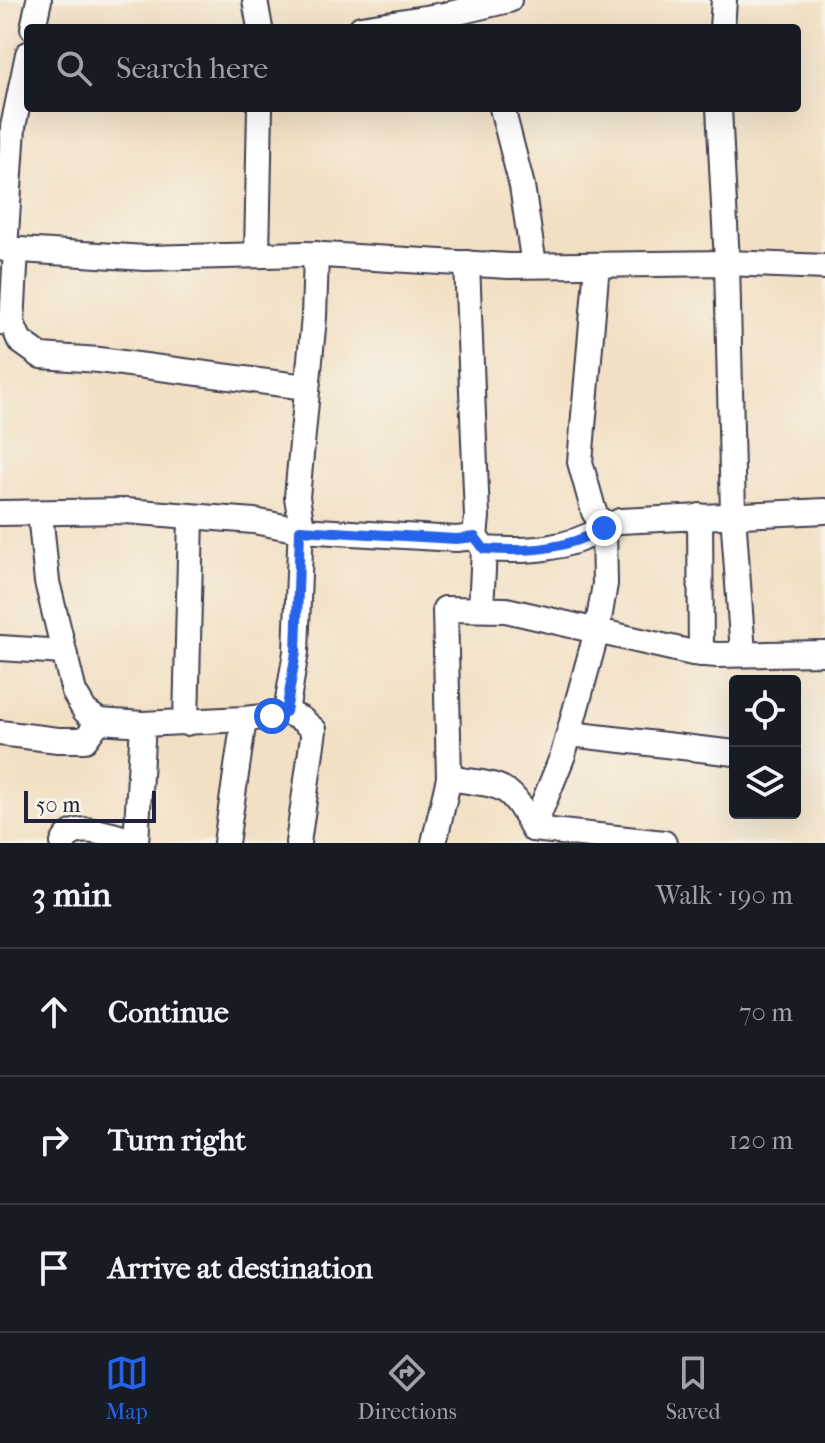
<!DOCTYPE html>
<meta charset="utf-8">
<style>
:root{--surface:#171b24;--page:#20242c;--text:#f1f3f6;--muted:#9ea1a6;--line:#363941;--accent:#2563eb}
body{margin:0;font-family:"IM FELL French Canon",serif;background:var(--page);color:var(--text)}
.controls{position:absolute;right:24px;bottom:24px;display:grid;overflow:hidden;border-radius:8px;box-shadow:0 8px 32px #0002}
.controls button{width:72px;height:72px;display:grid;place-items:center;padding:0;border:0;border-bottom:2px solid var(--line);background:var(--surface);color:var(--text);font:40px sans-serif}
.scale{position:absolute;left:24px;bottom:20px;width:132px;box-sizing:border-box;padding-left:8px;border:4px solid #22223b;border-top:0;font-size:22px;line-height:28px;white-space:nowrap;color:#22223b;-webkit-text-stroke:6px #f7f3e8;paint-order:stroke}
.stop{position:absolute;width:24px;height:24px;margin:-18px;border:6px solid #2563eb;border-radius:50%;background:#fff}
.stop.end{background:#2563eb;border-color:#fff;box-shadow:0 2px 8px #0008}
.list{margin:0;padding:0;list-style:none}
h2{display:flex;justify-content:space-between;align-items:center;height:104px;margin:0;padding:0 32px;font-size:34px}
h2 small{font-size:26px;font-weight:400;color:var(--muted)}
.list li{display:grid;grid-template-columns:52px 1fr auto;gap:24px;align-items:center;box-sizing:border-box;height:128px;padding:0 32px;border-top:2px solid var(--line)}
.list b{display:block;font-size:30px;white-space:nowrap}
.list em{font-size:26px;font-style:normal;color:var(--muted)}
.icon{flex:none;width:44px;height:44px;fill:none;stroke:currentColor;stroke-width:2;stroke-linecap:round;stroke-linejoin:round}
.map{position:relative;flex:none;width:825px;height:843px;overflow:hidden}
.search{position:absolute;background:var(--surface);box-shadow:0 8px 32px #0002;left:24px;right:24px;top:24px;height:88px;display:flex;align-items:center;gap:20px;box-sizing:border-box;padding:0 28px;border-radius:8px;color:var(--muted);font-size:30px}
.sheet{height:488px;background:var(--surface)}
nav{display:flex;justify-content:space-around;align-items:center;box-sizing:border-box;height:112px;border-top:2px solid var(--line);background:var(--surface);font-size:22px;color:var(--muted)}
nav a{display:grid;justify-items:center;gap:4px}
nav .on{color:var(--accent)}
.map>svg:first-child{display:block}
.lines{fill:none;stroke-linecap:round;stroke-linejoin:round}
.minor-casing{stroke:#413e50;stroke-width:28}
.minor{stroke:#fff;stroke-width:24}
.route{stroke:#2563eb;stroke-width:10}
</style>
<div class="map">
<svg width="825" height="843" viewBox="0 0 825 843">
<rect width="100%" height="100%" fill="#f7f3e8"/>
<filter id="ink" filterUnits="userSpaceOnUse"><feTurbulence type="fractalNoise" baseFrequency=".0125" numOctaves="2"/><feDisplacementMap in="SourceGraphic" scale="16" xChannelSelector="R" yChannelSelector="G"/><feConvolveMatrix kernelMatrix="1 2 1 2 8 2 1 2 1" color-interpolation-filters="sRGB"/></filter>
<filter id="wash" filterUnits="userSpaceOnUse"><feTurbulence type="fractalNoise" baseFrequency=".006" numOctaves="4" result="noise"/><feDisplacementMap in="SourceGraphic" scale="32" xChannelSelector="R" yChannelSelector="G"/><feGaussianBlur stdDeviation="1.8" result="paint"/><feColorMatrix in="noise" values="0 0 0 0 0 0 0 0 0 0 0 0 0 0 0 0 0 1.4 0 .05"/><feComposite in="paint" operator="in"/></filter>
<g filter="url(#wash)">
<rect width="100%" height="100%" fill="#f2e0c4"/>
</g>
<g filter="url(#ink)">
<g class="lines">
<defs>
<g id="minor">
<polyline points="255,0 260,28"/>
<polyline points="33,28 39,0"/>
<polyline points="361,28 450,14 509,0"/>
<polyline points="722,28 724,0"/>
<polyline points="28,54 13,127 5,249 145,258 306,254 509,266 727,263 733,514 743,653"/>
<polyline points="502,108 522,186 534,265"/>
<polyline points="719,108 727,263 825,267"/>
<polyline points="257,255 260,108"/>
<polyline points="467,263 477,517 475,537"/>
<polyline points="0,322 12,323 16,250"/>
<polyline points="12,323 20,341 41,356 99,360 306,387"/>
<path d="M0 513 126 511 254 521 300 530 456 539 475 537 484 549C528 552 566 550 604 528L594 512 580 462 597 265"/>
<polyline points="40,513 47,582 74,692 85,711 99,721 143,724 244,719 272,716 286,712"/>
<polyline points="700,516 701,654"/>
<polyline points="481,609 484,549"/>
<polyline points="0,648 64,652"/>
<polyline points="186,723 191,517"/>
<polyline points="0,733 58,740 85,740 99,721"/>
<polyline points="570,734 735,753"/>
<path d="M449 778C501 787 508 779 533 829"/>
<polyline points="533,829 563,755 597,631 693,653 717,655 825,653"/>
<polyline points="533,829 664,843"/>
<path d="M63 843C74 818 116 837 136 842"/>
<polyline points="136,843 143,724"/>
<polyline points="226,843 244,719"/>
<polyline points="298,843 314,730 301,719 286,712 296,652 301,522 297,497 314,317 316,254"/>
<polyline points="434,843 449,778 445,609 506,610 597,631 605,584 604,528 620,521 825,511"/>
</g>
</defs>
<use href="#minor" class="minor-casing"/>
<use href="#minor" class="minor"/>
</g>
</g>
<g class="lines" filter="url(#ink)">
<path class="route" d="M272 716 286 712 296 652 300 530 456 539 475 537 484 549C528 552 566 550 604 528"/>
</g>
</svg>
<div class="controls">
<button><svg class="icon" aria-label="locate" viewBox="0 0 24 24"><circle cx="12" cy="12" r="6"/><path d="M12 2v4M12 18v4M2 12h4M18 12h4"/></svg></button>
<button><svg class="icon" aria-label="layers" viewBox="0 0 24 24"><path d="M12 4l9 5-9 5-9-5zM3 14l9 5 9-5"/></svg></button>
</div>
<div class="scale">50 m</div>
<div class="stop" style="left:272px;top:716px"></div>
<div class="stop end" style="left:604px;top:528px"></div>
<div class="search"><svg class="icon" aria-label="search" viewBox="0 0 24 24"><circle cx="10" cy="10" r="6"/><path d="M15 15l6 6"/></svg>Search here</div>
</div>
<section class="sheet">
<h2>3 min<small>Walk · 190 m</small></h2>
<ul class="list">
<li><svg class="icon" aria-label="ahead" viewBox="0 0 24 24"><path d="M12 20V5M6 11l6-6 6 6"/></svg><div><b>Continue</b></div><em>70 m</em></li>
<li><svg class="icon" aria-label="right" viewBox="0 0 24 24"><path d="M7 20v-9h11M14 6l5 5-5 5"/></svg><div><b>Turn right</b></div><em>120 m</em></li>
<li><svg class="icon" aria-label="arrive" viewBox="0 0 24 24"><path d="M6 21V4h12l-3 4 3 4H6"/></svg><div><b>Arrive at destination</b></div></li>
</ul>
</section>
<nav>
<a class="on"><svg class="icon" aria-label="map" viewBox="0 0 24 24"><path d="M3 6l6-2 6 2 6-2v14l-6 2-6-2-6 2zM9 4v14M15 6v14"/></svg>Map</a>
<a><svg class="icon" aria-label="directions" viewBox="0 0 24 24"><path d="M12 3l9 9-9 9-9-9zM9 14v-3h6M13 9l2 2-2 2"/></svg>Directions</a>
<a><svg class="icon" aria-label="saved" viewBox="0 0 24 24"><path d="M7 4h10v16l-5-4-5 4z"/></svg>Saved</a>
</nav>
